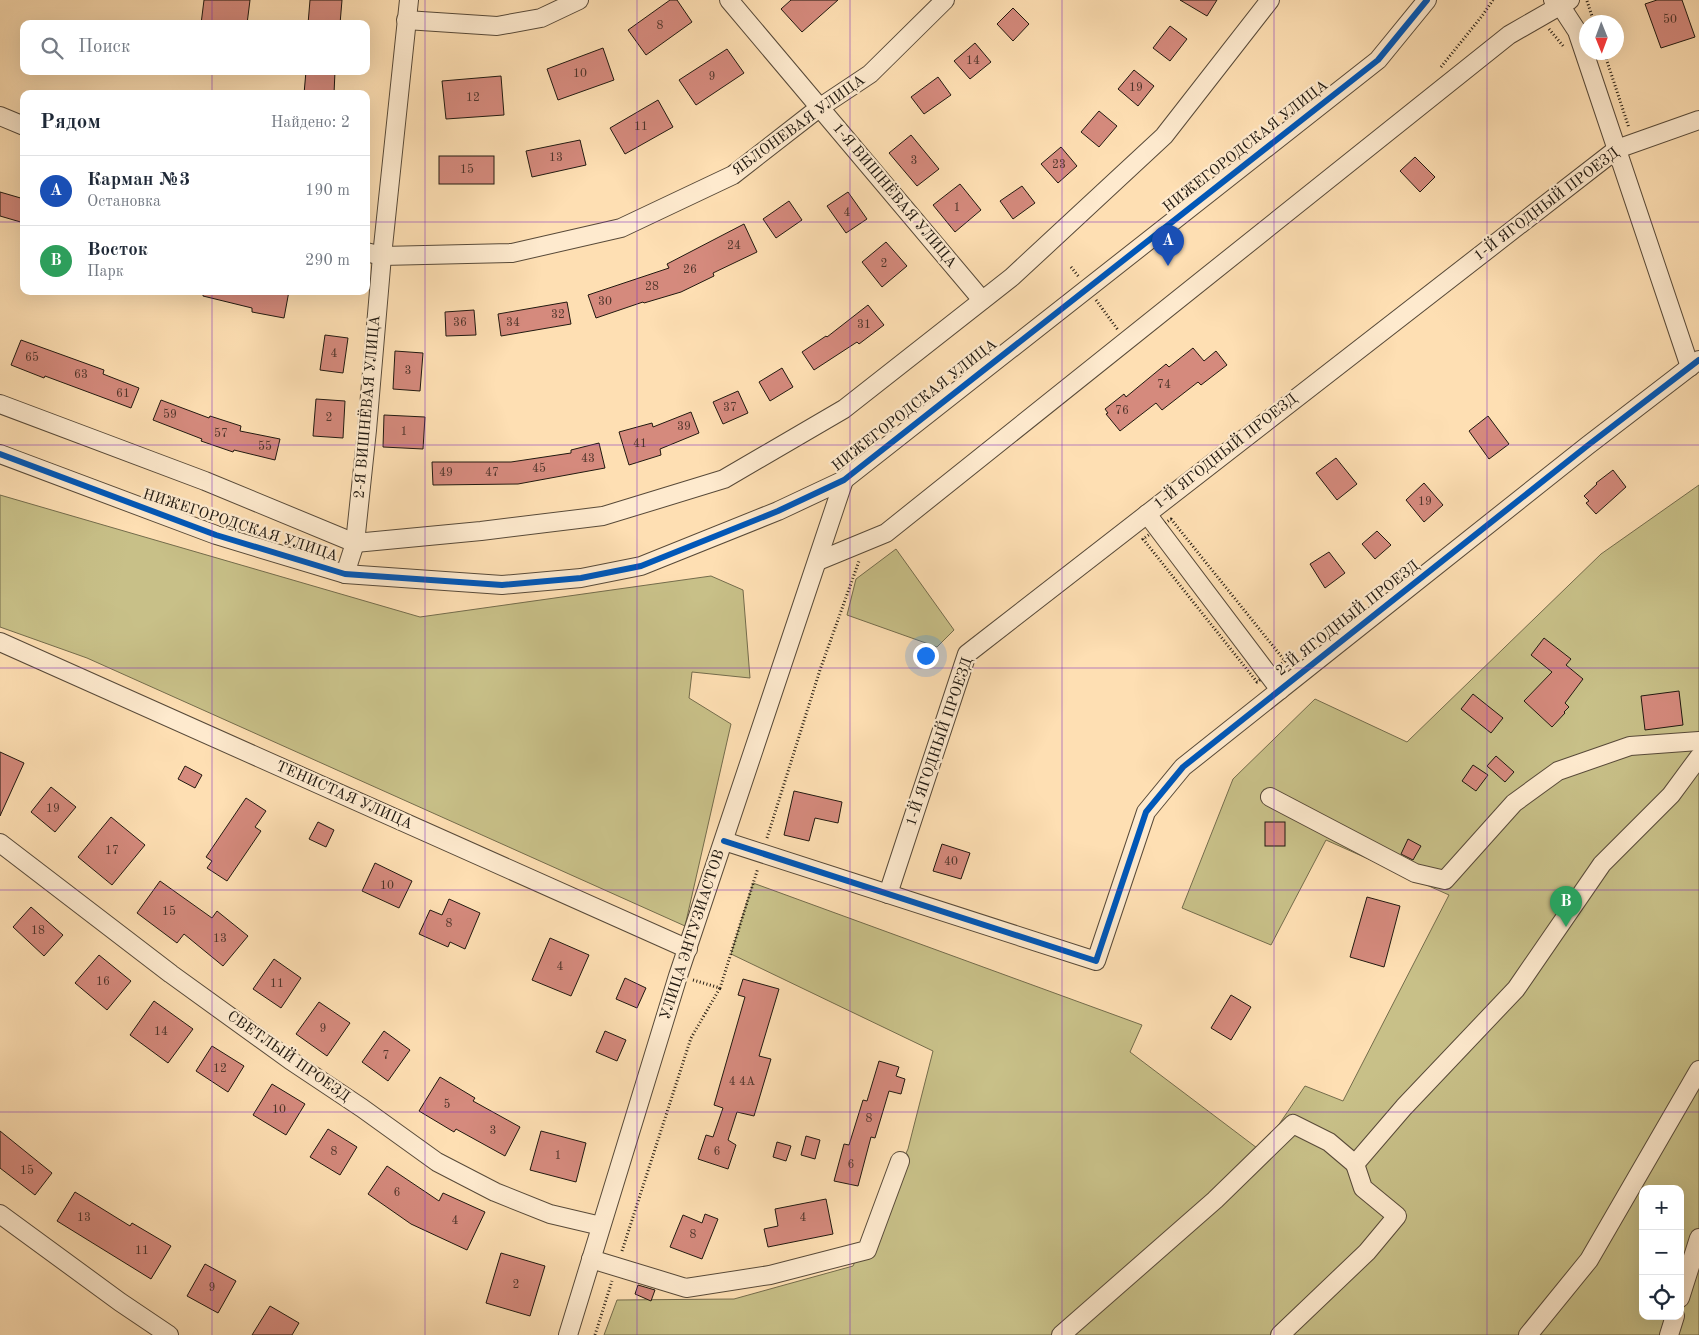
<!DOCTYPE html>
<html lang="ru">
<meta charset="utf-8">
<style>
:root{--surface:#fff;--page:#f2f2f3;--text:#1f2937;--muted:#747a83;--line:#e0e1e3;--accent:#8f2418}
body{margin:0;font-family:"Old Standard TT",serif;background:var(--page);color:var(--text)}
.controls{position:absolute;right:15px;bottom:15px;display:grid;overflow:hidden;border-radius:10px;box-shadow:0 5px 20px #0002}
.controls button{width:45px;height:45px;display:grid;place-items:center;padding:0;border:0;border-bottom:1px solid var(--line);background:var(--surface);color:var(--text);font:25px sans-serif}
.compass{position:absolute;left:1579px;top:15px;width:45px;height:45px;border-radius:50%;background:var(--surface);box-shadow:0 5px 20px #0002;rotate:179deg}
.you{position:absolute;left:925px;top:655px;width:18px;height:18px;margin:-12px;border:4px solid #fff;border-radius:50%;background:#1a73e8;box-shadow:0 0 0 8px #1a73e833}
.badge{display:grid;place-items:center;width:32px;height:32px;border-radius:50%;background:var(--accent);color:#fff;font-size:16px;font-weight:700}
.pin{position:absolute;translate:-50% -41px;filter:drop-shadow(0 1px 2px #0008)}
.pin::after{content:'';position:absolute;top:26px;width:18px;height:15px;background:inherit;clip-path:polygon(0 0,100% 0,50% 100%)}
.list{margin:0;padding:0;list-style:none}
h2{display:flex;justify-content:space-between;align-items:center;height:65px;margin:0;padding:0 20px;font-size:21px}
h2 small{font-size:16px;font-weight:400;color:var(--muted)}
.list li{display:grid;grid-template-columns:32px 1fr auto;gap:15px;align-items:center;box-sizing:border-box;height:70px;padding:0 20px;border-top:1px solid var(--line)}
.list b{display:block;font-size:19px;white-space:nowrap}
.list p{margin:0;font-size:16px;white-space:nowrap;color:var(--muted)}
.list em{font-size:16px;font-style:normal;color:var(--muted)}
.icon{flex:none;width:28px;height:28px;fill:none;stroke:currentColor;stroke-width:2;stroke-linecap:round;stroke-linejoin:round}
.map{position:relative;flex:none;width:1699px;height:1335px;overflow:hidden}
.search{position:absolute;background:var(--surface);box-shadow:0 5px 20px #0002;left:20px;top:20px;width:350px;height:55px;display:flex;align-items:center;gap:12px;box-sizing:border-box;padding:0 18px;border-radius:10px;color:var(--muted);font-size:19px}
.panel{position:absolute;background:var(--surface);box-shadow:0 5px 20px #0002;left:20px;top:90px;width:350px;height:205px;border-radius:10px}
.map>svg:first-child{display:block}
.green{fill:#c8c088;stroke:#746c4c;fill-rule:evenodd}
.building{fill:#d58a7d;stroke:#211910}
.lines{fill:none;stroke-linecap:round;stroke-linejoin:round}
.minor-casing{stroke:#584a39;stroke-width:20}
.path{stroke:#211910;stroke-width:3;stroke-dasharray:1 2.5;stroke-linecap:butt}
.minor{stroke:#feeace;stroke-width:18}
.cycleway-casing{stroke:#feeace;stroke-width:9}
.cycleway{stroke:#0057b8;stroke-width:6}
.grid{fill:none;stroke:#7b2cbf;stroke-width:1;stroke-opacity:0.55}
.labels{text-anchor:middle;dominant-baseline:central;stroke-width:4.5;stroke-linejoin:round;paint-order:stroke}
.number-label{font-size:12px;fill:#4e352b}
.street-label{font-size:15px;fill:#211910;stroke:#feeace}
</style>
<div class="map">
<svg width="1699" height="1335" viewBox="0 0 1699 1335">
<rect width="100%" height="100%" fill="#fedfb3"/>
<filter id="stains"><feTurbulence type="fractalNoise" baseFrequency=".004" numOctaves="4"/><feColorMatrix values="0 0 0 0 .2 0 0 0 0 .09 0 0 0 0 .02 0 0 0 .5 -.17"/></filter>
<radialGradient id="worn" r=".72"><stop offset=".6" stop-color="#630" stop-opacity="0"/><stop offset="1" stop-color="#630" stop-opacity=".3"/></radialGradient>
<g class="green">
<path d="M1699 485V1335H604L617 1300 734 1299 853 1266 908 1149 933 1051 731 954 753 883 1142 1025 1130 1052 1261 1151 1305 1086 1343 1101 1449 895 1326 840 1271 945 1182 908 1233 779 1315 699 1407 742 1601 554ZM1643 1189H1680V1316H1643Z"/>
<polygon points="0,495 420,617 711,576 743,590 750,678 692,672 689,698 731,724 685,926 87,658 0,627"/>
<polygon points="896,549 954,630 937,647 847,615 856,579"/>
</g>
<g class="building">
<polygon points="204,0 250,0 247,24 201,24"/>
<polygon points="310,0 342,0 340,24 308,24"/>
<polygon points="670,0 677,0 692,22 646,55 628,30"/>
<polygon points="791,0 838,0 802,32 781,9"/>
<polygon points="1180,0 1217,0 1207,16"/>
<polygon points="1657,0 1682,0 1695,37 1661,48 1645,4"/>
<polygon points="1013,8 1029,24 1013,41 997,24"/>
<polygon points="1170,26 1187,39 1170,61 1153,48"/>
<polygon points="975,43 991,62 970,79 954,61"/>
<polygon points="603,48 614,80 558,100 547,69"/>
<polygon points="727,49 744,73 696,105 679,80"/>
<polygon points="1134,70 1154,86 1138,106 1118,89"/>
<polygon points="306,71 335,71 334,94 304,94"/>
<polygon points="501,76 504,115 446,119 442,81"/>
<polygon points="938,77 951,95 924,114 911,97"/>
<polygon points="658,100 673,127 625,154 610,128"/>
<polygon points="1099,111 1117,126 1099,147 1081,132"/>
<polygon points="911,135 939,169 917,186 889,153"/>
<polygon points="580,140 586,165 532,177 526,151"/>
<polygon points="1061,147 1077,166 1058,183 1041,164"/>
<rect x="439" y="156" width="55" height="28"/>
<polygon points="1415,157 1435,177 1420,192 1400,171"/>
<polygon points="960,184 981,210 955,232 933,205"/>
<polygon points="1022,186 1035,203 1013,219 1000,201"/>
<polygon points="0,192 24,199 24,223 0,216"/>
<polygon points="848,192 867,219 846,233 827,206"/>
<polygon points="789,201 802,220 776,238 763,219"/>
<polygon points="744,224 757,252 713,273 714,276 681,292 644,303 643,302 596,318 588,295 669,268 667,264"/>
<polygon points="886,242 907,266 882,287 862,262"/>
<polygon points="203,291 289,291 284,318 252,312 252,308 203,296"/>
<polygon points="567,302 571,324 501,336 498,314"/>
<polygon points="868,305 884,325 859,344 857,342 814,370 802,352 826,336 827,337"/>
<polygon points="474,310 476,335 446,336 445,312"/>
<polygon points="325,335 348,338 343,373 320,370"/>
<polygon points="21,340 104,370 103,374 139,388 131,408 45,376 44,378 11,365"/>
<polygon points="1193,348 1204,361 1216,351 1227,365 1201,385 1198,382 1162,410 1156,403 1120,431 1106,414 1108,413 1105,409 1124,394 1126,397 1166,364 1169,367"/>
<polygon points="395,351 423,353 420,391 393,389"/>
<polygon points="782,368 793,387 770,401 759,382"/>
<polygon points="738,391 748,413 723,424 713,402"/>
<polygon points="316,399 345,401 343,438 313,436"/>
<polygon points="161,400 209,418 210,416 241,426 240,431 280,439 275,460 234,450 233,452 201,441 202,439 153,420"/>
<polygon points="691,412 699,433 660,449 661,455 629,465 619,432 652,423 653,427"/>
<polygon points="384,415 425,417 423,449 383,447"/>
<polygon points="1488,416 1509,444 1489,459 1469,431"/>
<polygon points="599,443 605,468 518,484 433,485 432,462 511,462 571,453 571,450"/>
<polygon points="1336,458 1357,484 1337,500 1316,473"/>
<polygon points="1613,470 1626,487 1596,514 1586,503 1589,501 1584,496 1597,484 1596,483"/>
<polygon points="1424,483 1443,505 1424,522 1406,500"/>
<polygon points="1377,531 1391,545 1375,559 1362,544"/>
<polygon points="1329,552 1345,573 1325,588 1310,564"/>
<polygon points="1544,638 1571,659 1566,665 1583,679 1565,703 1569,707 1564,712 1565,713 1552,727 1524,701 1552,672 1531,655"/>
<polygon points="1679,691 1683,725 1645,730 1641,696"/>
<polygon points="1473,694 1503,718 1491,733 1461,709"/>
<polygon points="0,752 24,763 0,816"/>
<polygon points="1496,756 1514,772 1505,782 1487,766"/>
<polygon points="1473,765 1488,775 1476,791 1462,781"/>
<polygon points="185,766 202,775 195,788 178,779"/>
<polygon points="51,787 76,807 55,832 31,812"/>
<polygon points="794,791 842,802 838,823 815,818 809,841 784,835"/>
<polygon points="246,798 266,811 255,827 261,831 227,881 207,868 212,861 206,857"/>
<polygon points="111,817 145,845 112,885 78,857"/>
<polygon points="318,822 334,830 326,847 309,839"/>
<rect x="1265" y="822" width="20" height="24"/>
<polygon points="1408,839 1421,846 1413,860 1401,854"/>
<polygon points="942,844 970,853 961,879 933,871"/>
<polygon points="375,863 412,881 399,908 362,891"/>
<polygon points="160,881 212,918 217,911 248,936 223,966 184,934 177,943 137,913"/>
<polygon points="1367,897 1400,906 1384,967 1350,957"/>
<polygon points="449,899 480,913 465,949 450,942 448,947 419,934 430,910 442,915"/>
<polygon points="31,907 63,935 44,956 13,927"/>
<polygon points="550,938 589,955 571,996 532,980"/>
<polygon points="99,955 131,981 107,1010 75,983"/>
<polygon points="274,959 301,978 281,1008 253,989"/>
<polygon points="625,978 646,988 637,1008 616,999"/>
<polygon points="743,979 779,989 759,1056 771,1059 754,1116 737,1112 728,1140 736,1145 728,1169 698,1159 706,1135 713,1137 723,1108 714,1105 745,997 738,995"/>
<polygon points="1231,995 1251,1007 1231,1040 1211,1028"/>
<polygon points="154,1001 193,1029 168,1063 130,1035"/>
<polygon points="319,1002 350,1023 327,1056 296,1034"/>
<polygon points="384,1031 410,1050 388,1081 362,1062"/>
<polygon points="605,1031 626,1040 617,1061 596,1052"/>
<polygon points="212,1046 244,1066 228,1092 196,1071"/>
<polygon points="879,1061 899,1067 896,1076 905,1079 901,1094 889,1091 875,1138 871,1137 858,1186 834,1181 844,1144 849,1145 863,1100 867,1101"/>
<polygon points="440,1077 475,1098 473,1101 520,1127 505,1156 456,1129 454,1132 419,1111"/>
<polygon points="272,1084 305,1104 286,1135 253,1115"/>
<polygon points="328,1129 357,1147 340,1175 310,1157"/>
<polygon points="0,1131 52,1173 35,1195 0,1168"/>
<polygon points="541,1131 586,1143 576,1182 530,1170"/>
<polygon points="806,1136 820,1140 815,1159 801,1155"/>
<polygon points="777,1142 791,1146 786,1161 773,1157"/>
<polygon points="387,1166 439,1201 443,1193 485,1212 467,1250 411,1224 368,1194"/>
<polygon points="75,1192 130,1226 132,1223 171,1246 151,1279 57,1221"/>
<polygon points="826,1199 833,1234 768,1247 764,1229 778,1226 775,1209"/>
<polygon points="705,1214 718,1219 702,1259 670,1247 683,1215 702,1223"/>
<polygon points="501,1253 545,1266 530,1316 486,1303"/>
<polygon points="205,1264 236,1281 218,1313 187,1296"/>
<polygon points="638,1285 655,1290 651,1301 635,1294"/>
<polygon points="270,1306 299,1323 292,1335 252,1335"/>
</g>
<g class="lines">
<defs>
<g id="minor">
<polyline points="729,0 982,300"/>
<polyline points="1553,0 1560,5 1577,31 1690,367"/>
<polyline points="406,20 497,26 541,18 579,0"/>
<polyline points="0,116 24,126"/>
<polyline points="366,252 382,256 512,253 621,228 733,175 819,108 870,74 945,0"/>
<polyline points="0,404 205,481 355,543 481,531 603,516 724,479 844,409 1012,277 1164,136 1270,0"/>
<polyline points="0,454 216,535 345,574 502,585 581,578 641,566 778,511 844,480 1378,60 1427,0"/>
<polyline points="1147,514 1280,690"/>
<polyline points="818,561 886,533 1509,35 1570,0"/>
<polyline points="345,574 355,543 367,430 382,256 409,0"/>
<polyline points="0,642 688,949"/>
<polyline points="1270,797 1415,873 1445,880 1514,803 1558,771 1630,746 1699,741"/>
<polyline points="724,841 1096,961 1146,812 1183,767 1587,446 1699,360"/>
<polyline points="0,843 171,974 290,1060 362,1108 437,1162 495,1192 550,1214 601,1226"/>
<polyline points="888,894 967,654 1617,149 1699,120"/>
<polyline points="0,1214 120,1302 169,1335"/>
<polyline points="591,1259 686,1288 770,1275 867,1250 900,1161"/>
<polyline points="1680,1298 1699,1238"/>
<polyline points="568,1335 678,976 844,480"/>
<polyline points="1061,1335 1215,1200 1293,1124 1329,1142 1355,1164 1404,1107 1516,989 1602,864 1671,795 1699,757"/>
<polyline points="1280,1335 1367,1252 1397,1216 1363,1188 1355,1164"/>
<polyline points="1528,1335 1589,1260 1699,1070"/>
<polyline points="1669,1335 1675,1316"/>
</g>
</defs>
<use href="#minor" class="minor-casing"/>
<g class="path">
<polyline points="1587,1 1594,22"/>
<polyline points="1549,29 1564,47"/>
<polyline points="1604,52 1629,128"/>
<polyline points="1441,67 1482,16 1493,0"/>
<polyline points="1071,267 1079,277"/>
<polyline points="1096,300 1118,330"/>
<polygon points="1171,519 1285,661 1257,682 1143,539"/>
<polyline points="767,838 820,670 859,561"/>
<polyline points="693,980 720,988 758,868"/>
<polyline points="622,1251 691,1038 720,988"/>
<polyline points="595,1335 612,1281"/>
</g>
<use href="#minor" class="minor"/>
<defs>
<g id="cycleway">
<polyline points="0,454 216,535 345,574 502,585 581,578 641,566 778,511 844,480 1378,60 1427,0"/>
<polyline points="724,841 1096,961 1146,812 1183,767 1587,446 1699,360"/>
</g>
</defs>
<use href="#cycleway" class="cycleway-casing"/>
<use href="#cycleway" class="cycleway"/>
</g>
<path class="grid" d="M212 0V24M425 0V1335M637 0V1335M850 0V1335M1062 0V1335M1274 0V1335M1487 0V1335M212 71V94M0 222H24M366 222H1699M212 291V1335M0 445H1699M0 668H1699M0 890H1699M0 1112H1699"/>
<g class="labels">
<g class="number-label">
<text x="1670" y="20">50</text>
<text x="660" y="26">8</text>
<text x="973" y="61">14</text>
<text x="580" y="74">10</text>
<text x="712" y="77">9</text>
<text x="1136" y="88">19</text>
<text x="473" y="98">12</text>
<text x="641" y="127">11</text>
<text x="556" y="158">13</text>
<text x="914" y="161">3</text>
<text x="1059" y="165">23</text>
<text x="467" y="170">15</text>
<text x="957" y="208">1</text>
<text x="847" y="213">4</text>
<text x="734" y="246">24</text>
<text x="884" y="264">2</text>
<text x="690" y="270">26</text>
<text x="652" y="287">28</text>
<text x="605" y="302">30</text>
<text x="558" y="315">32</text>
<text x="460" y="323">36</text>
<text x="513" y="323">34</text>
<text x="864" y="325">31</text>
<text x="334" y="354">4</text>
<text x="32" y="358">65</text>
<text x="408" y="371">3</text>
<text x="81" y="375">63</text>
<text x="1164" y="385">74</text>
<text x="123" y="394">61</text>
<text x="730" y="408">37</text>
<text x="1122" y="411">76</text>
<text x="170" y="415">59</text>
<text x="329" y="418">2</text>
<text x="684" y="427">39</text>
<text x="404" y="432">1</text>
<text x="221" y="434">57</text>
<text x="640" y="444">41</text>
<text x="265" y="447">55</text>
<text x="588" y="459">43</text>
<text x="539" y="469">45</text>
<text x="446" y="473">49</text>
<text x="492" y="473">47</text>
<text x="1425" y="502">19</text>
<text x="53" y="809">19</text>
<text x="112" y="851">17</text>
<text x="951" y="862">40</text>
<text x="387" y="886">10</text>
<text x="169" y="912">15</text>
<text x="449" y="924">8</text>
<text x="38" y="931">18</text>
<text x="220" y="939">13</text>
<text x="560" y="967">4</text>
<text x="103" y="982">16</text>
<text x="277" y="984">11</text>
<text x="323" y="1029">9</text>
<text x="161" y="1032">14</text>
<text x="386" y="1056">7</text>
<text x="220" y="1069">12</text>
<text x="742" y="1082">4 4А</text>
<text x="447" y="1105">5</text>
<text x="279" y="1110">10</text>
<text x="869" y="1119">8</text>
<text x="493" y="1131">3</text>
<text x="334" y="1152">8</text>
<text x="717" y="1152">6</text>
<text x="558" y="1156">1</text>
<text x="851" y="1165">6</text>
<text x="27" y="1171">15</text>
<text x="397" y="1193">6</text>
<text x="84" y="1218">13</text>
<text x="803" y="1218">4</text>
<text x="455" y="1221">4</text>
<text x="693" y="1235">8</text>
<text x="142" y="1251">11</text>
<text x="516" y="1285">2</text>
<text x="212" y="1288">9</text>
</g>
<g class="street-label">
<text transform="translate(799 126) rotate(-36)">ЯБЛОНЕВАЯ УЛИЦА</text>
<text transform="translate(1246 147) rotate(-38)">НИЖЕГОРОДСКАЯ УЛИЦА</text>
<text transform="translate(894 196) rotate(50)">1-Я ВИШНЁВАЯ УЛИЦА</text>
<text transform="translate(1547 205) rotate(-37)">1-Й ЯГОДНЫЙ ПРОЕЗД</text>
<text transform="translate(915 406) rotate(-38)">НИЖЕГОРОДСКАЯ УЛИЦА</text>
<text transform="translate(368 407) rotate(-85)">2-Я ВИШНЁВАЯ УЛИЦА</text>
<text transform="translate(1226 452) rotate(-38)">1-Й ЯГОДНЫЙ ПРОЕЗД</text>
<text transform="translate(240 526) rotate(18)">НИЖЕГОРОДСКАЯ УЛИЦА</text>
<text transform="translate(1348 619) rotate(-38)">2-Й ЯГОДНЫЙ ПРОЕЗД</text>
<text transform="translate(940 742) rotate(-71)">1-Й ЯГОДНЫЙ ПРОЕЗД</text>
<text transform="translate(344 796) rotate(24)">ТЕНИСТАЯ УЛИЦА</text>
<text transform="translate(693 935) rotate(-72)">УЛИЦА ЭНТУЗИАСТОВ</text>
<text transform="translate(288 1057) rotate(35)">СВЕТЛЫЙ ПРОЕЗД</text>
</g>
</g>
<rect width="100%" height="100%" filter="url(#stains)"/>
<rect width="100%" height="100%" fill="url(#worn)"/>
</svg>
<div class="controls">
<button>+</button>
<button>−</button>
<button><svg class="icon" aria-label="locate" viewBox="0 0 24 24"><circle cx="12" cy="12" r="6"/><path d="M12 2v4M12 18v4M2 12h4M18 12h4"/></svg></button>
</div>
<svg class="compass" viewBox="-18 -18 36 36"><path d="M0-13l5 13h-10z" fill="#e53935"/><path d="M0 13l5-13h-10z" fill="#747a83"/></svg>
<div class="you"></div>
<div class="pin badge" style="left:1168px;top:266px;background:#1a4fb4">A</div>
<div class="pin badge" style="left:1566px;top:927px;background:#2e9e5b">B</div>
<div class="search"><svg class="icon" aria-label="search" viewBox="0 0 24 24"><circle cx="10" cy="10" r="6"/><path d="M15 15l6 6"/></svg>Поиск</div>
<section class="panel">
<h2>Рядом<small>Найдено: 2</small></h2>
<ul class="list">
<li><span class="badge" style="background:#1a4fb4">A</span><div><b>Карман №3</b><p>Остановка</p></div><em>190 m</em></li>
<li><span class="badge" style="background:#2e9e5b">B</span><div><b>Восток</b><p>Парк</p></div><em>290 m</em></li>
</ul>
</section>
</div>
